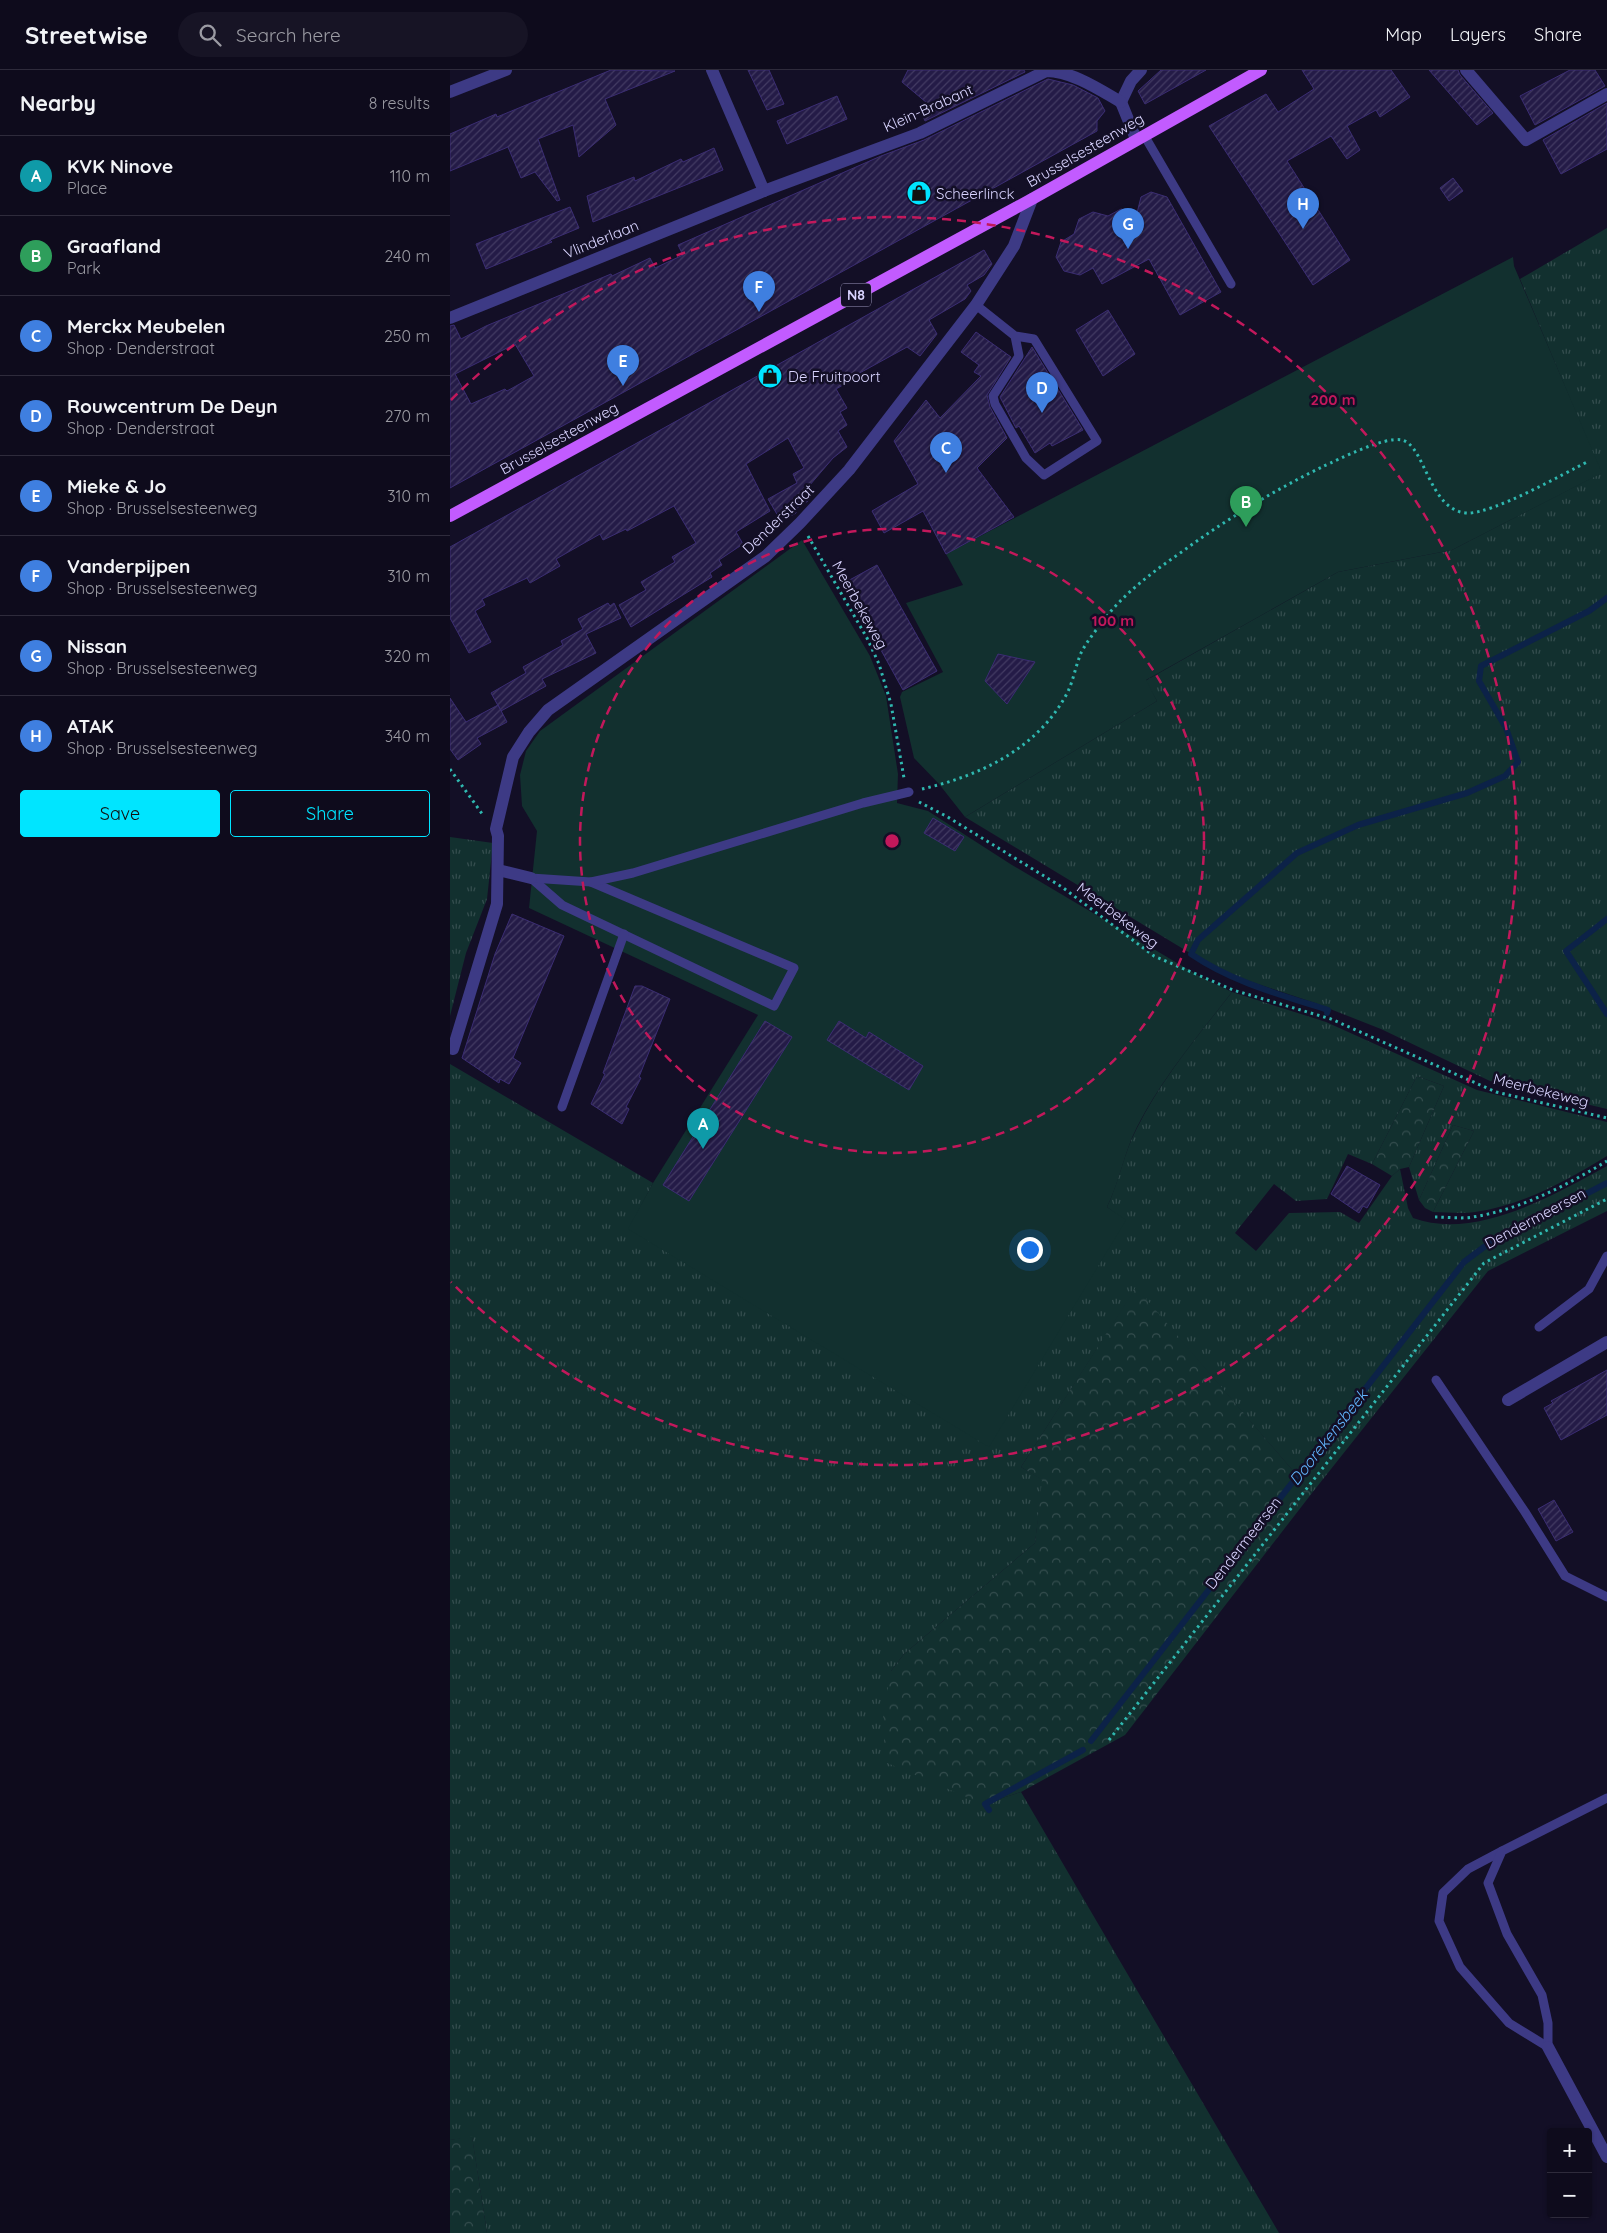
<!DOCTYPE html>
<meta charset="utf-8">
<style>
:root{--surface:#0e0b1c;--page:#171425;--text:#f1f3f6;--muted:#9b9ba3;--line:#2e2b3b;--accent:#00e5ff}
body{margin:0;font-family:Quicksand,sans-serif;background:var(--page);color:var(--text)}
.controls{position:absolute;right:15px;bottom:15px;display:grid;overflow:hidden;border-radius:5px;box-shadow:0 1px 4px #0004}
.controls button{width:45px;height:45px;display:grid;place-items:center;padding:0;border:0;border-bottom:1px solid var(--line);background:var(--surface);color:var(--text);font:25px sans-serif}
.you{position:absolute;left:579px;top:1179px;width:18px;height:18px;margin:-12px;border:4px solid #fff;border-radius:50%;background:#1a73e8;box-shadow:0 0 0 8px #1a73e833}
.badge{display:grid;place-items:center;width:32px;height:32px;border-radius:50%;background:var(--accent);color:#fff;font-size:16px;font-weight:700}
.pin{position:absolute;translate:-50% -41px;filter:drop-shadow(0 1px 2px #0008)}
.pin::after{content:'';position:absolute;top:26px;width:18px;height:15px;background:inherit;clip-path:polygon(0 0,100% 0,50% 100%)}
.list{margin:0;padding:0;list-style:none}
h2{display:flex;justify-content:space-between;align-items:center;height:65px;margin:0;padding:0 20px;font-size:21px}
h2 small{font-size:16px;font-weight:400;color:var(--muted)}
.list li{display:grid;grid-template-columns:32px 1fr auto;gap:15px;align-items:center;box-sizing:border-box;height:80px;padding:0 20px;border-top:1px solid var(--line)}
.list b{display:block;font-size:19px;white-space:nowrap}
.list p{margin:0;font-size:16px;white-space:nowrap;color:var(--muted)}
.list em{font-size:16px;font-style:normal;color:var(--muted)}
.actions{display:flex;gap:10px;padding:15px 20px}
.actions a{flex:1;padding:11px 0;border:1px solid var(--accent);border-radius:5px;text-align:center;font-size:18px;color:var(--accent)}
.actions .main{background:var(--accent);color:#111}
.icon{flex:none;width:28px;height:28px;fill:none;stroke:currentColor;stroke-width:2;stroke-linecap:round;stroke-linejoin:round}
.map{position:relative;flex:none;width:1157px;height:2163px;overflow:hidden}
header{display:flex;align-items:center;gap:30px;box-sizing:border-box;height:70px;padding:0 25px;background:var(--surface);border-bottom:1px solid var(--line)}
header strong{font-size:24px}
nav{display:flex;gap:28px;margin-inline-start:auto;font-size:18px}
.search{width:350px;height:45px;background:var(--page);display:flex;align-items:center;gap:12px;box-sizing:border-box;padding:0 18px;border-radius:28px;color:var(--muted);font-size:19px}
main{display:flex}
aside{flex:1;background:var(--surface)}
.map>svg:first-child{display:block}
.grass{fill:url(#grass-tufts)}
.forest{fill:url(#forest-crowns)}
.garden{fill:#12302f}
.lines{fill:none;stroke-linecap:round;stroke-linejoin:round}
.stream{stroke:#0c2248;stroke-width:6}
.building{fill:url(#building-hatch);stroke:#3b2d73;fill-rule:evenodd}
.path{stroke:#2fb8b0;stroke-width:3;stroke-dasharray:2.5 4;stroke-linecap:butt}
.lane{stroke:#3d3a85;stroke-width:9}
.street{stroke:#3d3a85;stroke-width:12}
.primary{stroke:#c25bff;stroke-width:12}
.ring{fill:none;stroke:#c2185b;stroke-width:2.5;stroke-dasharray:9 6}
.labels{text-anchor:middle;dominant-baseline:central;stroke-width:5;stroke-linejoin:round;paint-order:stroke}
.shield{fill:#130f26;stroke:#9e99be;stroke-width:1}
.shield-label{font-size:14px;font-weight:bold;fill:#d9d4ff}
.street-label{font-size:15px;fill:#d9d4ff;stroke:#130f26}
.poi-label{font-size:15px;fill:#d9d4ff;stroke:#130f26;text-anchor:start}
.water-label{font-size:16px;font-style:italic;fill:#62b6ff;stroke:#130f26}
.centre{fill:#c2185b;stroke:#130f26;stroke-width:2.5}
.ring-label{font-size:15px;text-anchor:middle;font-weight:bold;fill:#c2185b;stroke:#130f26;stroke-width:5;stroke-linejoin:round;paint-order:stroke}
</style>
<header>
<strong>Streetwise</strong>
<div class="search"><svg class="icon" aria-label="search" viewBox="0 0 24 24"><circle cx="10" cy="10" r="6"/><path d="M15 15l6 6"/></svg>Search here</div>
<nav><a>Map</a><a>Layers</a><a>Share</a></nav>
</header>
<main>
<aside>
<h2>Nearby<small>8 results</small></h2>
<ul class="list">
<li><span class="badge" style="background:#0f9aa8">A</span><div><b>KVK Ninove</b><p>Place</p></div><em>110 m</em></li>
<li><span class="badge" style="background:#2e9e5b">B</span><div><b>Graafland</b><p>Park</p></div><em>240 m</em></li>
<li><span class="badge" style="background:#3f7fe0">C</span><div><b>Merckx Meubelen</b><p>Shop · Denderstraat</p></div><em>250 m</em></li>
<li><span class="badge" style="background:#3f7fe0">D</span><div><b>Rouwcentrum De Deyn</b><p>Shop · Denderstraat</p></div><em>270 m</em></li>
<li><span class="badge" style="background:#3f7fe0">E</span><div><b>Mieke &amp; Jo</b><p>Shop · Brusselsesteenweg</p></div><em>310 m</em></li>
<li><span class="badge" style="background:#3f7fe0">F</span><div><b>Vanderpijpen</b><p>Shop · Brusselsesteenweg</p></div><em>310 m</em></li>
<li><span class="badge" style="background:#3f7fe0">G</span><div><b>Nissan</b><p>Shop · Brusselsesteenweg</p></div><em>320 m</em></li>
<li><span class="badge" style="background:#3f7fe0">H</span><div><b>ATAK</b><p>Shop · Brusselsesteenweg</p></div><em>340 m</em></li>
</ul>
<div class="actions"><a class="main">Save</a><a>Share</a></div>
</aside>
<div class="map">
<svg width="1157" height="2163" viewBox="0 0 1157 2163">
<defs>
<pattern id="grass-tufts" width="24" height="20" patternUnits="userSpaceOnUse" patternTransform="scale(1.25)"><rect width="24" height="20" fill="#12302f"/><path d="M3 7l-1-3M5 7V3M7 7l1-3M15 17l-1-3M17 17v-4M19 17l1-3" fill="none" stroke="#344d4e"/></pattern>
<pattern id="forest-crowns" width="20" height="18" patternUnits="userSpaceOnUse" patternTransform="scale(1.25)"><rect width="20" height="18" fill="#12302f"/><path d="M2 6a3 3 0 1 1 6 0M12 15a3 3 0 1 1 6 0" fill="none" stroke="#344d4e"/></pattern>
<pattern id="building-hatch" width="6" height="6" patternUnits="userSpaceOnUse" patternTransform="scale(1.25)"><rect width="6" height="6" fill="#241b47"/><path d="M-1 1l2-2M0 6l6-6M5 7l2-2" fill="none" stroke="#433b63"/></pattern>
</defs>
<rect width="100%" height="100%" fill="#130f26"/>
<g class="grass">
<polygon points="1157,158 1157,1039 1040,1011 931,959 865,933 787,907 740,883 515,747 707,631 695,611 888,502 1002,480 1151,403 1070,209"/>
<polygon points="0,767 43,773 37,829 16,883 0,946"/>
<path d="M782 922 876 952 1027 1020 1157 1052V1086C1116 1111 1073 1135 1025 1142 1012 1144 997 1142 983 1142L1024 1061 1003 1055 969 1130 959 1097 994 1016 967 1006 922 1094 898 1084 877 1129 846 1131 824 1114 785 1163 806 1181 839 1143 890 1142 909 1153 942 1106 950 1099 958 1138 963 1148C1025 1171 1104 1125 1157 1096V1141L1038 1201 862 1423 686 1218 571 1397 593 1410 585 1473 454 1584 441 1601 533 1734 571 1722 829 2163H37L22 2067 0 2070V994L203 1113 179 1159 675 1151 657 1137C669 1112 674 1082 687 1058 712 1008 748 966 782 922Z"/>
</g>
<g class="forest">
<polygon points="967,1006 994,1016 959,1097 950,1099 942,1106 922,1094"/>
<polygon points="1003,1055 1024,1061 983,1142 975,1138 969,1130"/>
<polygon points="686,1217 862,1423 675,1665 571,1722 533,1734 435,1692 433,1646 441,1601 454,1584 585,1473 592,1410 571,1397"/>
<polygon points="22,2066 37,2163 0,2163 0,2070"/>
</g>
<g class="garden">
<polygon points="1063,187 1064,196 1152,403 1002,480 888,502 696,610 707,631 515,747 489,714 464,688 450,627 452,622 493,602 456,533 513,515 496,484"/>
<path d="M352 470 420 586 436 626 448 704 447 733 478 741 562 795 749 906 782 922C748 966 712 1008 687 1057 674 1082 670 1111 657 1137L676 1150 539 1377 178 1159 203 1113 308 945 79 838 87 761 72 736 70 705 76 681 90 661Z"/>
</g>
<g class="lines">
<g class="stream">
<polyline points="1157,849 1116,881 1157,944"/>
<path d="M877 943 878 940C831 925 782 912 741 884L748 870 847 783 908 755 1017 723 1055 706 1068 692 1056 658 1029 611 1031 596 1139 541 1157 528"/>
<polyline points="641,1671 1014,1192 1034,1177 1157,1113"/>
<polyline points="539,1740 535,1734 633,1680"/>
</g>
</g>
<g class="building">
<polygon points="161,0 225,1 155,29 166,55 129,87 123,55 88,69 110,130 107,131 85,102 71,108 58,77 0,101 0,64 46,44 47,47"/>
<polygon points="298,0 319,0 334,34 317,40"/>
<polygon points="458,0 574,0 575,2 475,51 469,37 477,33 452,12"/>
<polygon points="711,0 756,0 695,34 688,21"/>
<polygon points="852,0 941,0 960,27 930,47 926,40 897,56 910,80 897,89 881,66 837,91 900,190 863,215 759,56 816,24 828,42 864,19"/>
<polygon points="979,0 1008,0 1010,5 1043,43 1027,55"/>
<polygon points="1120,0 1145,0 1155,16 1085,55 1070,26"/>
<path d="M598 9 623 15 648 28 655 41 647 51V61L0 418V256L4 255 11 269 36 256 161 204 162 206 200 188 205 198 233 185 228 175 431 86 474 70ZM65 274 84 306 57 321 55 319 21 334 5 304Z"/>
<polygon points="387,26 397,49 337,74 327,51"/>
<polygon points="1157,33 1157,79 1111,104 1093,70"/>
<polygon points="264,78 273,100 143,152 137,126 184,107 185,111 231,89 233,92"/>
<polygon points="1003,108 1013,121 999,131 990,118"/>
<polygon points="701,122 717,127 771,222 730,245 699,189 652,214 643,198 630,205 614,201 606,187 611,172 624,164 629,149 643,142 658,146 671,139 687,143 691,127"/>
<polygon points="120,137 129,158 100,170 102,172 36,199 26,174"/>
<polygon points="534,180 542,194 534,205 517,215 521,221 515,229 479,250 487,264 470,286 457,277 397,310 398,312 386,319 397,338 390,342 397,355 388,361 397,377 383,388 353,423 358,431 347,438 346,443 331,451 318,429 347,413 343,404 354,398 338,368 296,394 320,441 286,462 293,474 269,490 272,495 260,503 262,507 181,557 169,535 196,520 191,512 225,492 222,487 246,473 224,436 177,461 176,459 153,470 150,464 106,489 110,496 80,513 77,508 32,529 35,535 25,541 41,572 19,583 0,548 0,477"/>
<polygon points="658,240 685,284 653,306 626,260"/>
<polygon points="526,262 561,287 537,325 540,337 557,368 527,398 564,447 496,484 473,441 434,463 422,441 468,414 444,371 476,330 490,348 531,306 524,302 529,295 511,282"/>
<polygon points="582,277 633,360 602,376 600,373 585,383 569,356 566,358 550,327"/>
<polygon points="427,495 487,601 453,620 394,513"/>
<polygon points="158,533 160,536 164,533 171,548 136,564 146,583 92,609 96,616 51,641 41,623 76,603 73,597 113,575 111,571 133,559 128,549"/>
<polygon points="548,584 585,592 557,634 535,611"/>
<polygon points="0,628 16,652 48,635 57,652 27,668 31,674 8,690 0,679"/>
<polygon points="483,748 514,767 505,781 474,763"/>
<polygon points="62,844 114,866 63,988 71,993 59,1014 50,1009 49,1013 12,988 45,884"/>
<polygon points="185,916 192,916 220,929 189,1007 191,1008 176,1037 179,1039 172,1054 141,1034 155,1004 153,1003"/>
<polygon points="315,951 342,967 239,1131 213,1115"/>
<polygon points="389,951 416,968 419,962 473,996 459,1020 377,970"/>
<polygon points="897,1096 930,1115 917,1138 913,1136 909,1143 881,1124"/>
<polygon points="1157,1300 1157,1345 1111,1370 1094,1338 1103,1333 1101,1331"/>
<polygon points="1104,1430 1123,1462 1106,1471 1088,1439"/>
</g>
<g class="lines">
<g class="path">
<polyline points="358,466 417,568 429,594 441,634 454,708"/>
<polyline points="0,699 33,745"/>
<path d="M472 719C529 706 585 680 615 627 623 614 625 597 631 583 638 569 651 554 661 541 682 517 707 499 733 481 777 449 823 421 872 397 889 389 935 366 952 370 975 375 979 441 1017 443 1043 444 1113 404 1139 391"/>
<polyline points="469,732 496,746 612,817 704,886 783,920 881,949 1046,1022 1157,1048"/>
<path d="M985 1147C997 1147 1011 1149 1023 1147 1072 1139 1115 1116 1157 1091"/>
<polyline points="659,1670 1034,1193 1157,1129"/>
</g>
<g class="lane">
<polyline points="694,65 781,214"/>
<polyline points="526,235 565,266 584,269 647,371 594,405 576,388 545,334 543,326 569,286 565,266"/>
<polyline points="81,808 112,835 324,936 344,898 141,812"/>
<polyline points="81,808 141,812 183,803 413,733 459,722"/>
<polyline points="112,1037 174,864"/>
<polyline points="1089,1257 1139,1219 1157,1186"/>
<polyline points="986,1310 1075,1442 1115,1506 1157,1527"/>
<polyline points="1052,1781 1018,1799 993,1823 989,1851 1010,1897 1059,1953 1098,1977"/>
<polyline points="1098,1977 1098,1953 1092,1925 1057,1864 1038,1813 1052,1781 1157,1728"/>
</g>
<g class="street">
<polyline points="262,0 314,121"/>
<polyline points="1016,0 1076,70 1157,24"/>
<polyline points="0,22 56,0"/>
<polyline points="671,32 686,69"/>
<polyline points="671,32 681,11 691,0"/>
<path d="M0 248 314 121 470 63 596 1C622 1 650 20 671 32"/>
<polyline points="48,800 81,808"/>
<polyline points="3,979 47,834 48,766 46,759 63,687 79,662 98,640 316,486 350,453 399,400 526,235 564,176 582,129"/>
<polyline points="1058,1330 1157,1272"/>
<polyline points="1098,1977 1157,2087"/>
</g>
<polyline class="primary" points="0,446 582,129 811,0"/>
</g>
<g class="ring">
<circle cx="442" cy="771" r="312"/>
<path d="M1 330A624 624 0 1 1 1 1212"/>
</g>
<defs>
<symbol id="shop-disc" viewBox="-11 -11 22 22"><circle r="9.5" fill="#00e5ff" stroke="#130f26"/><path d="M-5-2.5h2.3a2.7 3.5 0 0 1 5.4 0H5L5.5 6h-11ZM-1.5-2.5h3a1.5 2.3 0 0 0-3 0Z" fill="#111"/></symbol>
</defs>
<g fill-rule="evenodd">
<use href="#shop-disc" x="455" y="109" width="28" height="28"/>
<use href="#shop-disc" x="306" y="292" width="28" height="28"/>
</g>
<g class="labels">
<rect class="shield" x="391" y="213.5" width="30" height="23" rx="4"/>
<g class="shield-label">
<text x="406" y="225">N8</text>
</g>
<g class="street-label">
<text transform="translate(478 38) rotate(-24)">Klein-Brabant</text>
<text transform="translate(635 80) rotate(-30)">Brusselsesteenweg</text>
<text transform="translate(151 169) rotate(-22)">Vlinderlaan</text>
<text transform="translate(109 368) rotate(-29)">Brusselsesteenweg</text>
<text transform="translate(328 449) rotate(-44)">Denderstraat</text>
<text transform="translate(410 535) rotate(61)">Meerbekeweg</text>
<text transform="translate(668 845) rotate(37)">Meerbekeweg</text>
<text transform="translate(1091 1020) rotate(14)">Meerbekeweg</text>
<text transform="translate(1085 1148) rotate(-28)">Dendermeersen</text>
<text transform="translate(793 1473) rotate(-52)">Dendermeersen</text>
</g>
<g class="poi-label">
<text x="486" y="123">Scheerlinck</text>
<text x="338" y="306">De Fruitpoort</text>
</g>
<g class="water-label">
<text transform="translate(878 1367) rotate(-52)">Doorekensbeek</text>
</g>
</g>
<circle cx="442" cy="771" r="8" class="centre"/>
<g class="ring-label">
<text x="883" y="335">200 m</text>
<text x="663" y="556">100 m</text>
</g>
</svg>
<div class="controls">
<button>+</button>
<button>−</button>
</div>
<div class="you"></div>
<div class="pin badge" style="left:253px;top:1079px;background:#0f9aa8">A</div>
<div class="pin badge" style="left:796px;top:457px;background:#2e9e5b">B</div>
<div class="pin badge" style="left:496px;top:403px;background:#3f7fe0">C</div>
<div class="pin badge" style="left:592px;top:343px;background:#3f7fe0">D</div>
<div class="pin badge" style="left:173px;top:316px;background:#3f7fe0">E</div>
<div class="pin badge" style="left:309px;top:242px;background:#3f7fe0">F</div>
<div class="pin badge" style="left:678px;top:179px;background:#3f7fe0">G</div>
<div class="pin badge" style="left:853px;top:159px;background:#3f7fe0">H</div>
</div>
</main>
